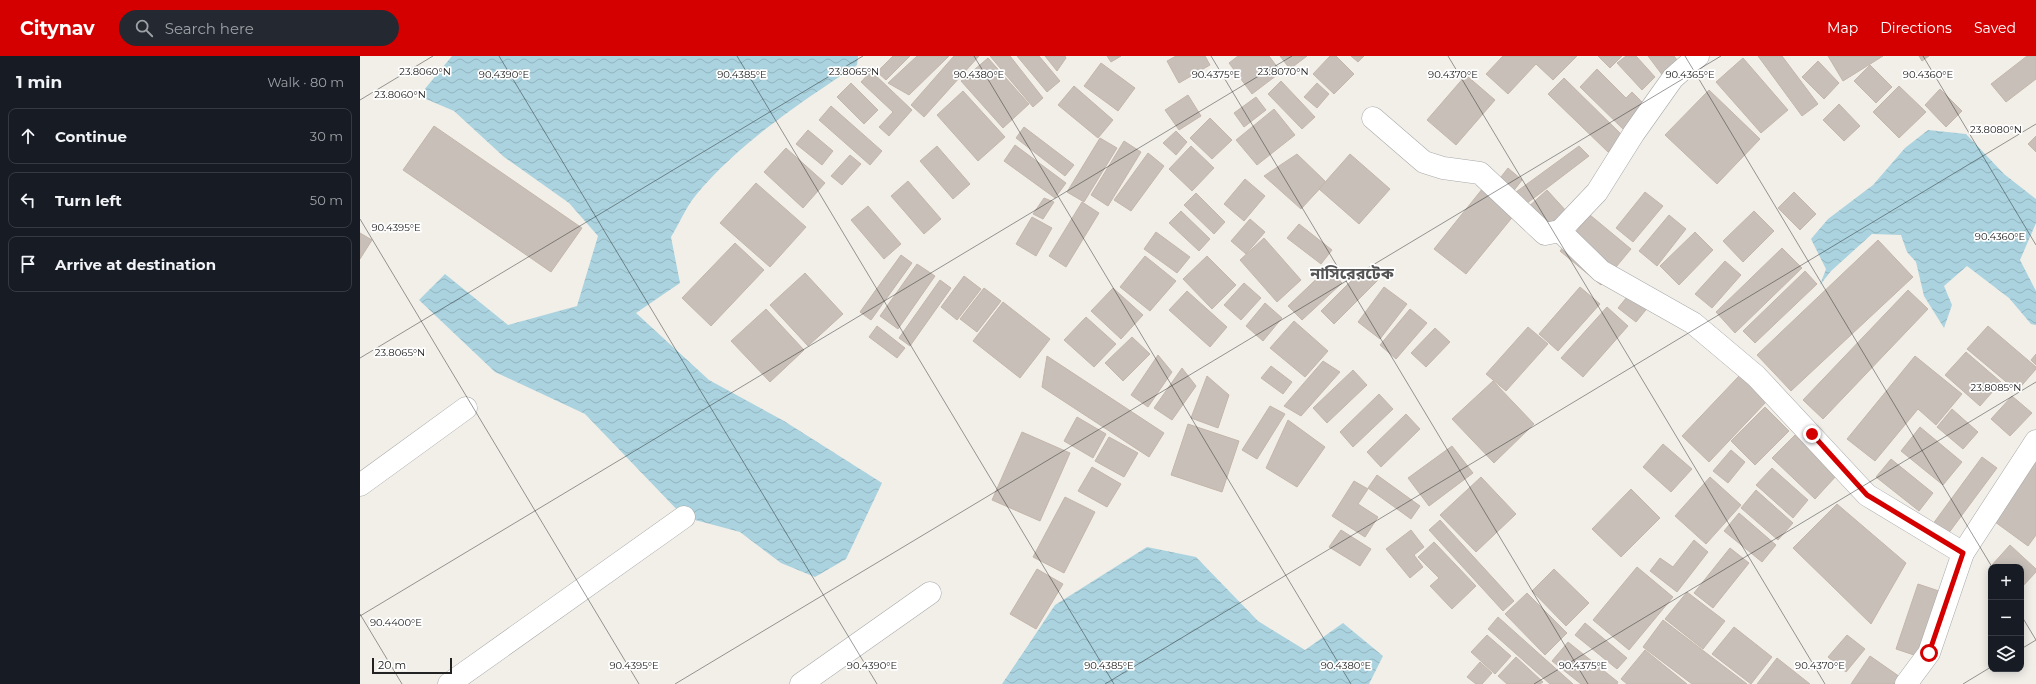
<!DOCTYPE html>
<meta charset="utf-8">
<style>
:root{--surface:#171b24;--page:#242831;--text:#f1f3f6;--muted:#9ea1a6;--line:#363941;--accent:#d40000}
body{margin:0;font-family:Montserrat,"Noto Sans Bengali",sans-serif;background:var(--page);color:var(--text)}
.controls{position:absolute;right:12px;bottom:12px;display:grid;overflow:hidden;border-radius:8px;box-shadow:0 2px 10px #0003}
.controls button{width:36px;height:36px;display:grid;place-items:center;padding:0;border:0;border-bottom:1px solid var(--line);background:var(--surface);color:var(--text);font:20px sans-serif}
.scale{position:absolute;left:12px;bottom:10px;width:80px;box-sizing:border-box;padding-left:4px;border:2px solid #222;border-top:0;font-size:11px;line-height:14px;white-space:nowrap;color:#222;-webkit-text-stroke:3px #fff;paint-order:stroke}
.stop{position:absolute;width:12px;height:12px;margin:-9px;border:3px solid #d40000;border-radius:50%;background:#fff}
.stop.end{background:#d40000;border-color:#fff;box-shadow:0 1px 4px #0008}
.list{margin:0;padding:0;list-style:none}
h2{display:flex;justify-content:space-between;align-items:center;height:52px;margin:0;padding:0 16px;font-size:17px}
h2 small{font-size:13px;font-weight:400;color:var(--muted)}
.list li{display:grid;grid-template-columns:26px 1fr auto;gap:12px;align-items:center;box-sizing:border-box;height:56px;margin:0 8px 8px;padding:0 8px;border:1px solid var(--line);border-radius:8px}
.list b{display:block;font-size:15px;white-space:nowrap}
.list em{font-size:13px;font-style:normal;color:var(--muted)}
.icon{flex:none;width:22px;height:22px;fill:none;stroke:currentColor;stroke-width:2;stroke-linecap:round;stroke-linejoin:round}
.map{position:relative;flex:none;width:1676px;height:628px;overflow:hidden}
header{display:flex;align-items:center;gap:24px;box-sizing:border-box;height:56px;padding:0 20px;background:var(--accent);color:#fff}
header strong{font-size:19px}
nav{display:flex;gap:22px;margin-inline-start:auto;font-size:14px}
.search{width:280px;height:36px;background:var(--page);display:flex;align-items:center;gap:10px;box-sizing:border-box;padding:0 14px;border-radius:22px;color:var(--muted);font-size:15px}
main{display:flex}
aside{flex:1;background:var(--surface)}
.map>svg:first-child{display:block}
.water{fill:url(#water-waves)}
.building{fill:#c7bfb8;stroke:#c4b6ab}
.lines{fill:none;stroke-linecap:round;stroke-linejoin:round}
.minor-casing{stroke:#a9a9a9;stroke-width:23}
.minor{stroke:#fff;stroke-width:22}
.route{stroke:#d40000;stroke-width:5}
.ticks{fill:none;stroke:#222;stroke-width:1;stroke-opacity:0.45}
.labels{text-anchor:middle;dominant-baseline:central;stroke-width:3.5;stroke-linejoin:round;paint-order:stroke}
.quarter-label{font-size:16px;font-weight:bold;fill:#555;stroke:#fff}
.ticks-label{font-size:10px;text-anchor:middle;fill:#222;stroke:#fff;stroke-width:3.5;stroke-linejoin:round;paint-order:stroke}
</style>
<header>
<strong>Citynav</strong>
<div class="search"><svg class="icon" aria-label="search" viewBox="0 0 24 24"><circle cx="10" cy="10" r="6"/><path d="M15 15l6 6"/></svg>Search here</div>
<nav><a>Map</a><a>Directions</a><a>Saved</a></nav>
</header>
<main>
<aside>
<h2>1 min<small>Walk · 80 m</small></h2>
<ul class="list">
<li><svg class="icon" aria-label="ahead" viewBox="0 0 24 24"><path d="M12 20V5M6 11l6-6 6 6"/></svg><div><b>Continue</b></div><em>30 m</em></li>
<li><svg class="icon" aria-label="left" viewBox="0 0 24 24"><path d="M17 20v-9H6M10 6l-5 5 5 5"/></svg><div><b>Turn left</b></div><em>50 m</em></li>
<li><svg class="icon" aria-label="arrive" viewBox="0 0 24 24"><path d="M6 21V4h12l-3 4 3 4H6"/></svg><div><b>Arrive at destination</b></div></li>
</ul>
</aside>
<div class="map">
<svg width="1676" height="628" viewBox="0 0 1676 628">
<defs>
<pattern id="water-waves" width="16" height="10" patternUnits="userSpaceOnUse"><rect width="16" height="10" fill="#aad3df"/><path d="M0 5q4-4 8 0t8 0" fill="none" stroke="#92b5bf"/></pattern>
</defs>
<rect width="100%" height="100%" fill="#f2efe9"/>
<g class="water">
<path d="M92 0H498L497 9C440 47 380 86 336 139 326 151 319 168 311 181L320 227 276 257 349 324 424 365 522 427 486 503 455 521 421 507 380 476 324 461 225 358 135 316 59 244 85 218 148 269 217 250 238 180 209 147 144 101 94 55 59 40Z"/>
<polygon points="1568,74 1606,78 1644,118 1676,143 1676,167 1660,204 1676,235 1676,269 1671,268 1649,242 1607,210 1584,230 1592,249 1584,272 1564,240 1556,206 1547,196 1541,179 1512,178 1471,215 1460,229 1466,213 1451,183 1468,163 1513,129 1545,92"/>
<polygon points="787,491 836,501 898,565 945,594 983,567 1023,600 1009,628 642,628 695,549"/>
</g>
<g class="building">
<polygon points="533,0 550,0 526,24 517,16"/>
<polygon points="557,0 589,0 549,39 528,27"/>
<polygon points="594,0 619,0 564,61 551,49"/>
<polygon points="630,0 650,0 683,42 673,51"/>
<polygon points="657,0 679,0 700,25 687,36"/>
<polygon points="685,0 705,0 706,2 697,15"/>
<polygon points="747,0 761,0 751,6"/>
<polygon points="816,0 845,0 850,9 819,27 807,5"/>
<polygon points="878,0 909,0 921,16 892,38 869,7"/>
<polygon points="920,0 947,0 930,13"/>
<polygon points="970,0 976,0 994,18 974,38 953,18"/>
<polygon points="991,0 1004,0 998,6"/>
<polygon points="1143,0 1217,0 1193,24 1176,8 1148,38 1126,18"/>
<polygon points="1238,0 1262,0 1250,12"/>
<polygon points="1266,0 1276,0 1295,21 1282,34 1257,7"/>
<polygon points="1288,0 1314,0 1320,8 1303,20"/>
<polygon points="1398,0 1422,0 1458,48 1442,60"/>
<polygon points="1468,0 1523,0 1483,25"/>
<polygon points="1559,0 1569,0 1562,5"/>
<polygon points="1667,0 1676,0 1676,23 1646,46 1631,28"/>
<polygon points="628,2 669,48 643,72 601,25"/>
<polygon points="1383,2 1428,54 1401,77 1356,26"/>
<polygon points="1458,5 1479,27 1464,43 1442,21"/>
<polygon points="741,7 775,32 758,55 724,30"/>
<polygon points="1510,9 1532,31 1516,47 1494,25"/>
<polygon points="1237,13 1266,42 1272,36 1286,50 1265,75 1220,31"/>
<polygon points="511,15 552,54 529,80 519,71 533,56 501,26"/>
<polygon points="1106,19 1135,44 1096,89 1067,64"/>
<polygon points="1204,22 1263,80 1248,96 1188,38"/>
<polygon points="921,25 955,61 942,73 908,38"/>
<polygon points="491,27 518,54 504,68 477,41"/>
<polygon points="957,27 969,38 957,52 944,41"/>
<polygon points="714,30 753,64 738,82 698,49"/>
<polygon points="1539,30 1566,56 1539,82 1513,56"/>
<polygon points="1580,33 1602,55 1586,71 1565,49"/>
<polygon points="1349,34 1400,83 1357,128 1305,79"/>
<polygon points="603,35 645,81 618,105 577,59"/>
<polygon points="828,39 841,60 819,74 805,54"/>
<polygon points="896,41 906,54 884,71 874,57"/>
<polygon points="1479,48 1500,70 1484,85 1463,64"/>
<polygon points="471,50 522,95 510,109 459,64"/>
<polygon points="914,53 935,79 897,109 876,84"/>
<polygon points="850,62 872,84 852,103 830,82"/>
<polygon points="74,70 222,172 191,216 43,114"/>
<polygon points="664,71 714,109 705,120 656,82"/>
<polygon points="448,74 473,95 462,109 436,88"/>
<polygon points="816,75 827,86 816,99 803,87"/>
<polygon points="1676,80 1676,96 1668,88"/>
<polygon points="740,82 757,92 724,146 707,136"/>
<polygon points="764,85 781,96 748,150 731,139"/>
<polygon points="655,89 706,127 695,142 644,105"/>
<polygon points="577,90 610,128 593,143 560,105"/>
<polygon points="831,90 854,112 832,135 809,113"/>
<polygon points="1219,90 1229,100 1166,148 1156,136"/>
<polygon points="426,92 465,127 443,152 404,116"/>
<polygon points="788,97 804,110 771,155 754,144"/>
<polygon points="937,98 966,126 941,153 904,120"/>
<polygon points="990,98 1030,133 999,168 959,133"/>
<polygon points="490,99 501,108 482,129 471,120"/>
<polygon points="1148,112 1162,124 1152,137 1137,126"/>
<polygon points="885,123 905,140 884,165 864,148"/>
<polygon points="548,125 581,163 564,178 531,140"/>
<polygon points="396,127 446,171 410,211 360,167"/>
<polygon points="1123,132 1155,158 1106,218 1074,193"/>
<polygon points="1187,134 1208,157 1188,175 1167,152"/>
<polygon points="1285,136 1303,150 1273,186 1256,172"/>
<polygon points="1434,136 1456,158 1440,174 1418,152"/>
<polygon points="836,137 865,166 854,178 824,149"/>
<polygon points="684,142 694,146 683,163 673,158"/>
<polygon points="722,146 739,157 706,211 689,200"/>
<polygon points="508,150 541,188 524,203 491,164"/>
<polygon points="821,155 850,183 839,195 809,167"/>
<polygon points="1394,155 1414,175 1383,206 1363,185"/>
<polygon points="1230,159 1271,193 1241,229 1200,195"/>
<polygon points="1309,159 1326,173 1297,210 1279,195"/>
<polygon points="672,161 692,172 676,200 656,188"/>
<polygon points="890,163 905,176 886,198 871,185"/>
<polygon points="939,168 972,194 961,208 927,182"/>
<polygon points="796,176 830,201 817,217 784,193"/>
<polygon points="1335,176 1353,194 1319,229 1300,210"/>
<polygon points="0,177 12,184 0,203"/>
<polygon points="904,182 941,224 917,246 880,204"/>
<polygon points="1518,184 1553,221 1431,335 1397,299"/>
<polygon points="375,187 404,214 351,270 322,242"/>
<polygon points="1422,192 1442,212 1375,277 1356,256"/>
<polygon points="541,199 552,207 511,264 500,256"/>
<polygon points="785,200 816,225 790,255 760,231"/>
<polygon points="847,200 876,229 852,253 823,223"/>
<polygon points="1365,205 1381,219 1352,252 1335,238"/>
<polygon points="557,208 575,220 538,273 520,260"/>
<polygon points="1005,211 1018,224 974,268 961,255"/>
<polygon points="968,212 982,227 942,264 928,250"/>
<polygon points="1445,215 1457,228 1395,287 1383,275"/>
<polygon points="445,217 483,258 448,290 410,249"/>
<polygon points="604,220 621,233 597,264 581,251"/>
<polygon points="580,224 591,232 550,290 539,282"/>
<polygon points="1280,225 1298,239 1276,266 1258,252"/>
<polygon points="884,227 901,242 881,264 864,249"/>
<polygon points="1024,231 1047,248 1020,283 998,266"/>
<polygon points="1220,231 1240,248 1198,295 1179,278"/>
<polygon points="624,232 641,245 617,276 600,263"/>
<polygon points="753,232 783,259 761,283 731,255"/>
<polygon points="1548,234 1568,253 1463,363 1443,344"/>
<polygon points="827,235 867,271 850,291 809,254"/>
<polygon points="643,246 690,283 660,322 613,285"/>
<polygon points="905,247 922,262 903,285 886,270"/>
<polygon points="1247,251 1268,270 1223,321 1201,302"/>
<polygon points="406,253 444,294 410,326 371,285"/>
<polygon points="1050,253 1067,267 1036,303 1020,289"/>
<polygon points="726,261 756,288 734,311 704,284"/>
<polygon points="934,265 968,295 945,321 910,292"/>
<polygon points="517,270 545,292 537,302 509,281"/>
<polygon points="1628,270 1676,311 1676,313 1657,335 1607,293"/>
<polygon points="1168,271 1188,288 1146,335 1126,318"/>
<polygon points="1075,272 1090,286 1066,311 1051,297"/>
<polygon points="772,281 790,298 763,325 745,307"/>
<polygon points="1606,296 1641,326 1620,350 1585,319"/>
<polygon points="1676,298 1676,309 1671,304"/>
<polygon points="798,299 812,316 788,351 771,339"/>
<polygon points="687,300 804,377 789,401 682,331"/>
<polygon points="1555,300 1602,338 1576,369 1558,353 1515,405 1487,383"/>
<polygon points="963,305 980,316 941,360 924,350"/>
<polygon points="911,310 932,326 923,338 901,322"/>
<polygon points="822,312 836,330 812,364 794,352"/>
<polygon points="993,314 1007,329 967,367 953,352"/>
<polygon points="847,320 869,339 858,372 831,362"/>
<polygon points="1379,320 1406,346 1349,406 1322,380"/>
<polygon points="1133,325 1174,368 1134,407 1092,363"/>
<polygon points="1019,338 1033,353 993,391 980,376"/>
<polygon points="1652,340 1672,357 1650,380 1631,363"/>
<polygon points="910,350 925,358 897,403 882,394"/>
<polygon points="1405,351 1429,375 1395,409 1371,385"/>
<polygon points="1592,353 1618,376 1603,393 1577,371"/>
<polygon points="1046,358 1060,373 1021,411 1007,396"/>
<polygon points="717,361 746,378 733,402 704,385"/>
<polygon points="928,364 965,391 937,431 906,412"/>
<polygon points="828,368 879,385 862,436 811,419"/>
<polygon points="1560,371 1602,406 1583,429 1541,395"/>
<polygon points="662,376 710,397 680,465 632,444"/>
<polygon points="1435,379 1477,419 1455,443 1412,402"/>
<polygon points="749,381 778,397 764,421 735,405"/>
<polygon points="1303,388 1332,413 1311,436 1283,411"/>
<polygon points="1092,390 1113,417 1069,450 1048,422"/>
<polygon points="1371,394 1385,406 1368,427 1353,415"/>
<polygon points="1622,401 1637,412 1585,482 1570,472"/>
<polygon points="1531,403 1573,437 1559,455 1516,421"/>
<polygon points="1676,403 1676,479 1668,490 1631,463"/>
<polygon points="732,411 761,428 747,451 718,435"/>
<polygon points="1412,412 1448,444 1433,462 1396,429"/>
<polygon points="1017,419 1060,450 1051,463 1008,432"/>
<polygon points="1121,421 1156,458 1116,496 1080,459"/>
<polygon points="1350,421 1381,449 1346,488 1315,460"/>
<polygon points="994,425 1008,433 998,448 1018,461 1005,481 972,460"/>
<polygon points="1271,433 1300,462 1261,501 1232,473"/>
<polygon points="1396,434 1433,467 1418,484 1381,452"/>
<polygon points="705,441 735,456 704,517 673,501"/>
<polygon points="1477,448 1546,507 1511,568 1433,492"/>
<polygon points="1379,457 1416,489 1402,506 1364,475"/>
<polygon points="1080,464 1154,545 1143,555 1069,474"/>
<polygon points="981,474 1011,493 1000,510 969,491"/>
<polygon points="1051,474 1064,491 1054,499 1063,511 1050,522 1026,493"/>
<polygon points="1334,484 1348,496 1317,536 1290,515 1300,502 1313,511"/>
<polygon points="1074,486 1116,530 1092,553 1070,530 1079,522 1058,501"/>
<polygon points="1650,489 1676,513 1676,516 1661,532 1661,511 1634,511 1632,509"/>
<polygon points="1370,492 1389,507 1353,552 1334,537"/>
<polygon points="1277,511 1313,541 1269,594 1233,564"/>
<polygon points="677,513 703,528 676,573 650,558"/>
<polygon points="1194,513 1229,547 1206,570 1172,535"/>
<polygon points="1558,528 1582,536 1560,601 1536,593"/>
<polygon points="1327,536 1365,565 1343,593 1305,563"/>
<polygon points="1167,537 1207,577 1185,599 1145,558"/>
<polygon points="1138,561 1213,628 1190,628 1128,573"/>
<polygon points="1303,564 1387,628 1332,628 1283,591"/>
<polygon points="1225,567 1267,602 1257,613 1215,579"/>
<polygon points="1374,571 1412,601 1391,628 1352,598"/>
<polygon points="1127,579 1151,600 1135,618 1111,596"/>
<polygon points="1487,579 1505,593 1486,616 1468,601"/>
<polygon points="1208,586 1258,626 1257,628 1221,628 1192,605"/>
<polygon points="1285,594 1327,628 1267,628 1261,623"/>
<polygon points="1510,600 1543,623 1539,628 1491,628"/>
<polygon points="1156,601 1183,626 1180,628 1147,628 1138,620"/>
<polygon points="1417,602 1450,628 1397,628"/>
<polygon points="1120,606 1132,617 1122,628 1116,628 1107,621"/>
</g>
<g class="lines">
<defs>
<g id="minor">
<polyline points="1013,62 1064,106 1083,112 1120,117 1185,178 1200,175 1241,215 1333,267 1396,320 1507,439 1603,497"/>
<polyline points="1200,175 1237,136 1274,77 1313,22 1338,0"/>
<polyline points="0,429 106,352"/>
<polyline points="89,628 324,461"/>
<polyline points="441,628 570,537"/>
<polyline points="1546,628 1569,597 1603,497 1676,385"/>
</g>
</defs>
<use href="#minor" class="minor-casing"/>
<use href="#minor" class="minor"/>
</g>
<g class="lines">
<polyline class="route" points="1452,378 1507,439 1603,497 1569,597"/>
</g>
<path class="ticks" d="M139 0 517 628M377 0 754 628M614 0 991 628M851 0 1228 628M1088 0 1465 628M1325 0 1632 511M1563 0 1676 189M0 44 73 0M0 163 279 628M0 302 503 0M0 558 42 628M1661 559 1676 584M0 560 932 0M1661 593 1676 584M315 628 1361 0M745 628 1676 68M1174 628 1676 326M1603 628 1631 611"/>
<g class="labels">
<g class="quarter-label">
<text x="992" y="217">নাসিরেরটেক</text>
</g>
</g>
<g class="ticks-label">
<text x="65" y="19">23.8060°N</text>
<text x="494" y="19">23.8065°N</text>
<text x="923" y="19">23.8070°N</text>
<text x="1330" y="22">90.4365°E</text>
<text x="1568" y="22">90.4360°E</text>
<text x="144" y="22">90.4390°E</text>
<text x="382" y="22">90.4385°E</text>
<text x="619" y="22">90.4380°E</text>
<text x="856" y="22">90.4375°E</text>
<text x="1093" y="22">90.4370°E</text>
<text x="40" y="42">23.8060°N</text>
<text x="1636" y="77">23.8080°N</text>
<text x="36" y="175">90.4395°E</text>
<text x="1640" y="184">90.4360°E</text>
<text x="40" y="300">23.8065°N</text>
<text x="1636" y="335">23.8085°N</text>
<text x="36" y="570">90.4400°E</text>
<text x="274" y="613">90.4395°E</text>
<text x="512" y="613">90.4390°E</text>
<text x="749" y="613">90.4385°E</text>
<text x="986" y="613">90.4380°E</text>
<text x="1223" y="613">90.4375°E</text>
<text x="1460" y="613">90.4370°E</text>
</g>
</svg>
<div class="controls">
<button>+</button>
<button>−</button>
<button><svg class="icon" aria-label="layers" viewBox="0 0 24 24"><path d="M12 4l9 5-9 5-9-5zM3 14l9 5 9-5"/></svg></button>
</div>
<div class="scale">20 m</div>
<div class="stop" style="left:1569px;top:597px"></div>
<div class="stop end" style="left:1452px;top:378px"></div>
</div>
</main>
